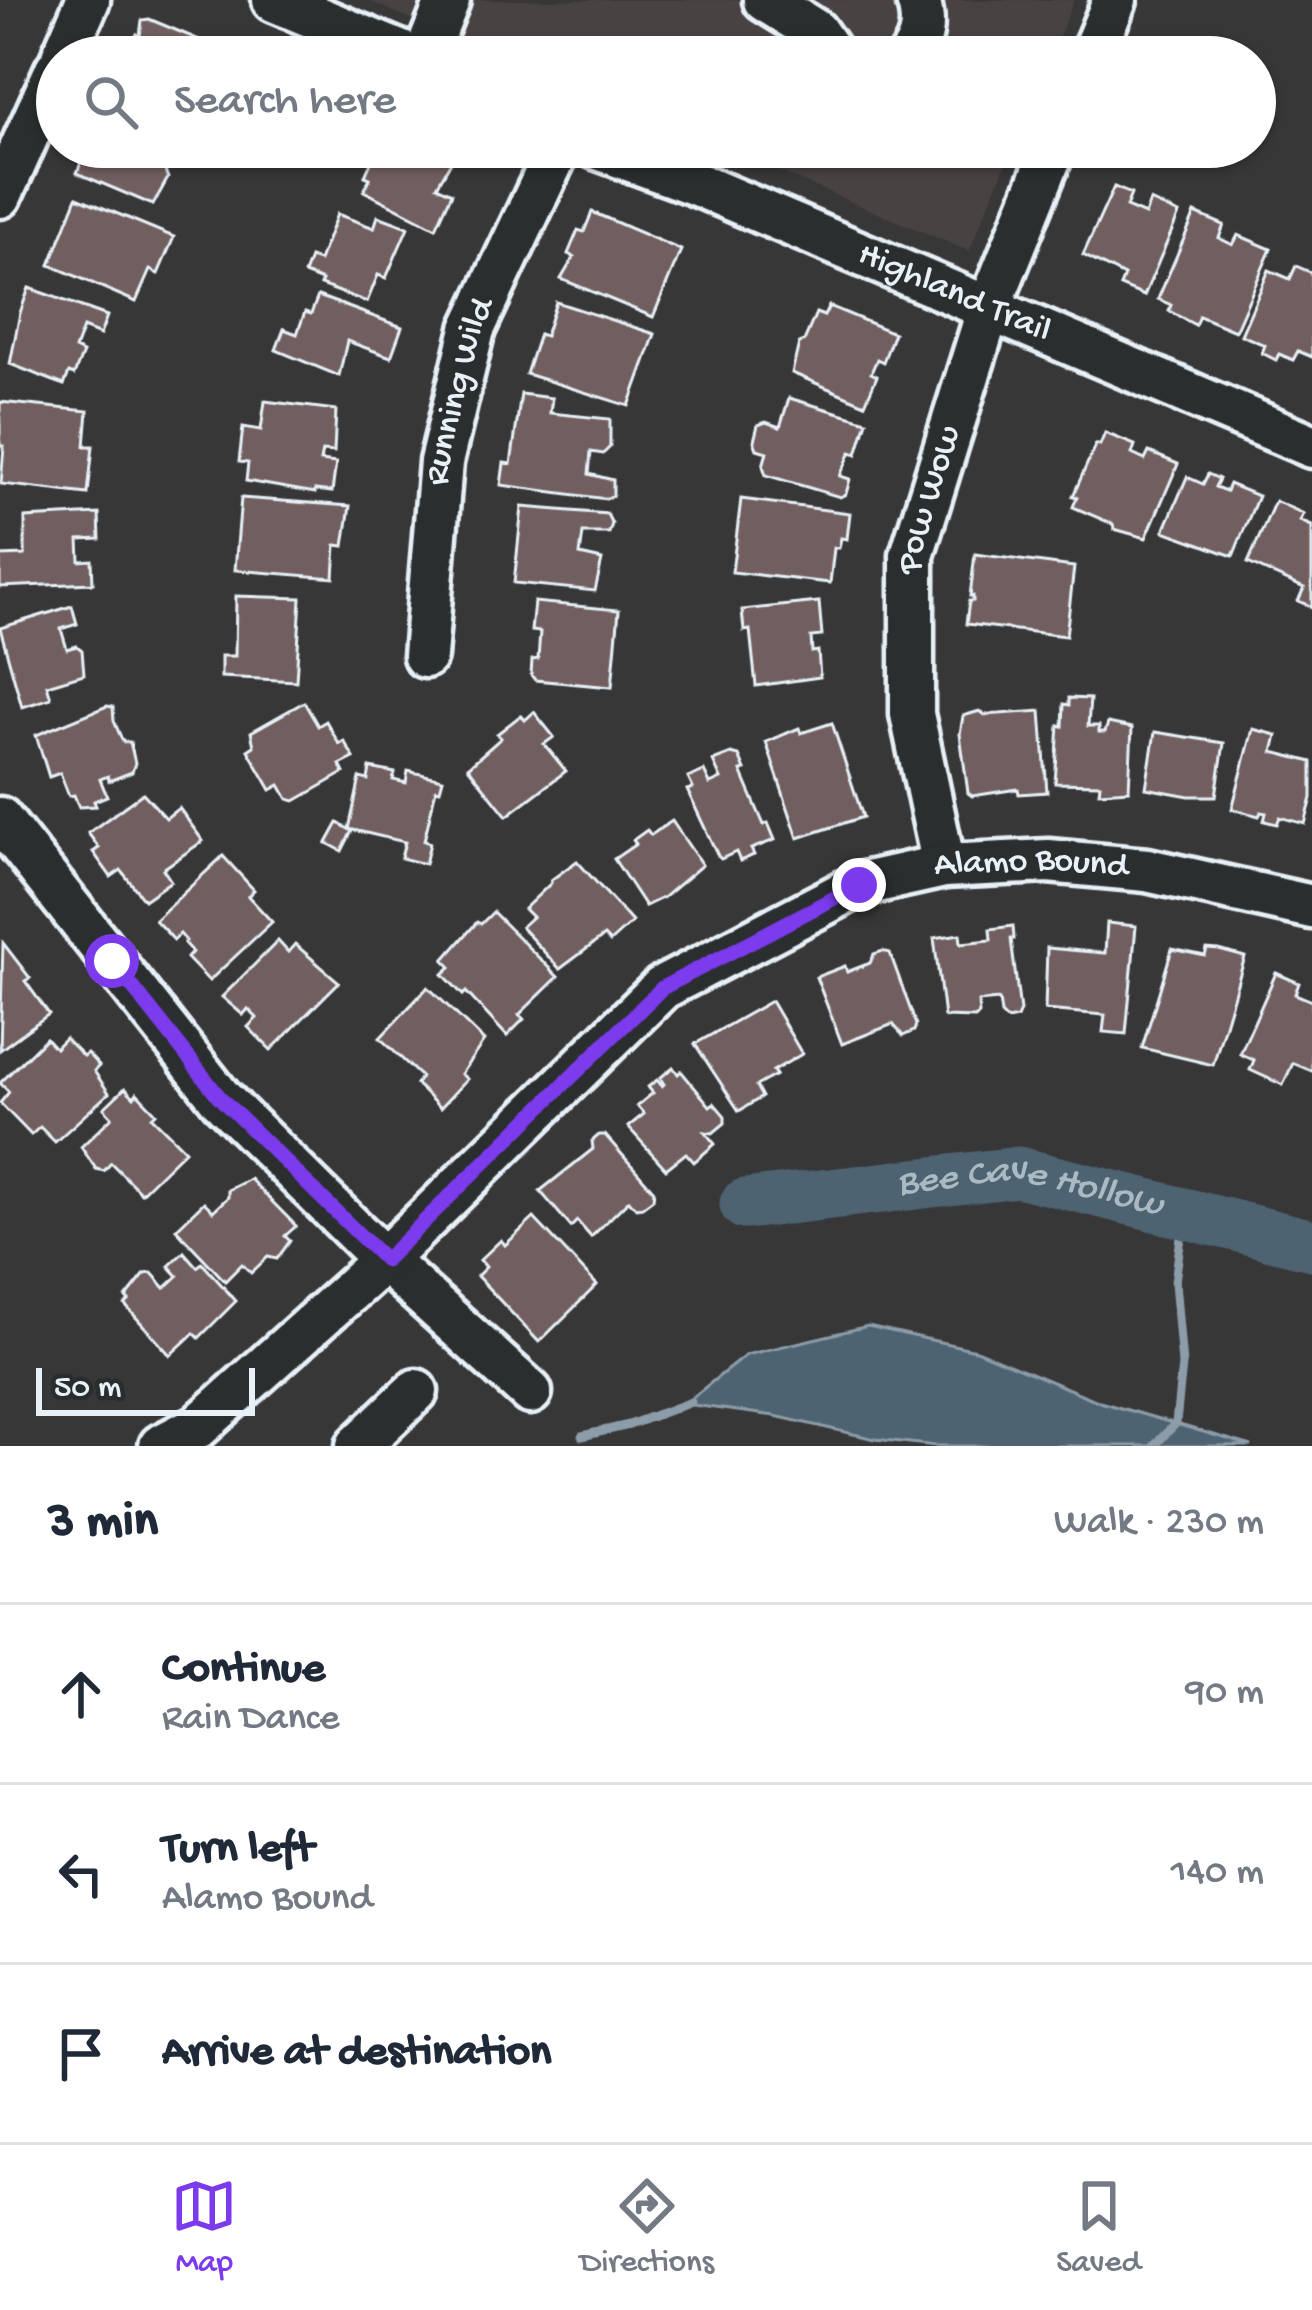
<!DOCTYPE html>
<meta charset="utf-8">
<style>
:root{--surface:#fff;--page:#f2f2f3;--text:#1f2937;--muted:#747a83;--line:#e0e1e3;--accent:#7c3aed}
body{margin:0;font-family:"Gochi Hand",sans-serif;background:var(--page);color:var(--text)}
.scale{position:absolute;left:36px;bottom:30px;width:219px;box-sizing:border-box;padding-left:12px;border:6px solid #e8f1f8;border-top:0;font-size:33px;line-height:42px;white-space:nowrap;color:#e8f1f8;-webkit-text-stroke:9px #2a2d2e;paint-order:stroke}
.stop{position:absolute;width:36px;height:36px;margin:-27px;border:9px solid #7c3aed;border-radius:50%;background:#fff}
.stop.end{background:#7c3aed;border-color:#fff;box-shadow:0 3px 12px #0008}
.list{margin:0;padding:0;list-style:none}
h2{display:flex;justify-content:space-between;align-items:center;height:156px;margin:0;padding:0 48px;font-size:51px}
h2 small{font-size:39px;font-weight:400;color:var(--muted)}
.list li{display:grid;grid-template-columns:78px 1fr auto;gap:36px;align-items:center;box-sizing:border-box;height:180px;padding:0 48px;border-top:3px solid var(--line)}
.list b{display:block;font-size:45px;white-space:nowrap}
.list p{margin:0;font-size:39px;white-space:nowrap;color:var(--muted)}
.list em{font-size:39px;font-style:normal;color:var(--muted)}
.icon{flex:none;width:66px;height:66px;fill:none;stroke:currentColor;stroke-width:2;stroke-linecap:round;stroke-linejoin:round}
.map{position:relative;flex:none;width:1312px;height:1446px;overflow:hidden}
.search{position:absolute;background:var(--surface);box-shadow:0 3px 9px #0004;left:36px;right:36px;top:36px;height:132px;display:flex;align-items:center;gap:30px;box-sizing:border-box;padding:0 42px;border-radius:66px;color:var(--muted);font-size:45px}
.sheet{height:696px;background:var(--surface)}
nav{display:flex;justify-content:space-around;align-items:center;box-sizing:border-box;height:168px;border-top:3px solid var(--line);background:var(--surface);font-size:33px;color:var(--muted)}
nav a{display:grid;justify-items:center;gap:6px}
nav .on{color:var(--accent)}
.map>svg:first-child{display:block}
.built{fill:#494343}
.water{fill:#4e6472;stroke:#8c9ca8;stroke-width:3}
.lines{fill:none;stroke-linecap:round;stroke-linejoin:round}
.stream{stroke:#8c9ca8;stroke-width:9}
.river{stroke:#4e6472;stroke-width:51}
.building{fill:#715e5e;stroke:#e8f1f8;stroke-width:3}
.minor-casing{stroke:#e8f1f8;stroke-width:51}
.minor{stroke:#2a2d2e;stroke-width:42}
.route{stroke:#7c3aed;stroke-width:15}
.labels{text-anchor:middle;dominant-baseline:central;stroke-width:9;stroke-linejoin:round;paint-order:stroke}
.street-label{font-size:36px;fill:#e8f1f8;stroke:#2a2d2e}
.water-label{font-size:39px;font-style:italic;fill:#aab9c2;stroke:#2a2d2e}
</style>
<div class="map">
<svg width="1312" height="1446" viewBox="0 0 1312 1446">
<rect width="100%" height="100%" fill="#383738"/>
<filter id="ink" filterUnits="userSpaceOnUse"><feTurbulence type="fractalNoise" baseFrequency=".00833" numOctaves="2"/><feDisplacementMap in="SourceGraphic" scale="24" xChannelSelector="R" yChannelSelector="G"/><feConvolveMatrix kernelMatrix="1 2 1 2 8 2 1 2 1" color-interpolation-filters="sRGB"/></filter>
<g filter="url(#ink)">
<g class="built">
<polygon points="366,0 1074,0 1050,57 503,57"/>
<polygon points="720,147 1013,147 969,251"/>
</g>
<polygon class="water" points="868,1326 976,1350 1100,1402 1252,1446 936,1446 875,1439 775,1416 684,1404 746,1355"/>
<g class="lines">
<g class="stream">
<polyline points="582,1436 629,1425 691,1402"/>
<polyline points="1154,1446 1176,1423 1182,1365 1175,1282 1184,1214"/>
</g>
<path class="river" id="s1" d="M745 1204 1018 1172 1312 1245"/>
</g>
<g class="building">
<polygon points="149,19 219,48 220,57 134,57 136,52 130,49 137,34 140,36 142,20"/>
<polygon points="87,147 175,147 165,171 168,178 153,205 77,173"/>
<polygon points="378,147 438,147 455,155 437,186 452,193 436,228 364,191 370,178 365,176"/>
<polygon points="1114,187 1131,194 1126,207 1145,215 1150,201 1179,214 1144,296 1120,286 1124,276 1083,255"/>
<polygon points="77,197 174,237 158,274 150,270 136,302 50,265"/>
<polygon points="592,212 681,250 653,317 561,279 574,257 568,254 578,230 584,232"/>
<polygon points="1195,213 1224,225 1219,238 1233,245 1238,235 1271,249 1235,331 1199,316 1195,325 1169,311 1171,305 1158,299"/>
<polygon points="337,214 374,228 378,216 408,227 386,278 378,275 367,302 320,285 322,281 304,274 310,258 319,261"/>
<polygon points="1296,266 1312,273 1312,357 1298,351 1293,360 1279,354 1276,360 1262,353 1265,345 1241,335 1269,270 1290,279"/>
<polygon points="29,288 107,316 100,335 83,328 75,349 83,353 74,375 69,373 64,385 10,364 20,313"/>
<polygon points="318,296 402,327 391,357 347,341 339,376 276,350 284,329 297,334 305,312 311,314"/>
<polygon points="556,302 655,334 629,406 526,374 539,334 545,336"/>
<polygon points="829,306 894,333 883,362 877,359 871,373 877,376 865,404 792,373 799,343 804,341 816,313 824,316"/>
<polygon points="521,394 552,398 550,413 610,419 610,447 603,454 591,452 589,474 613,480 613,496 606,499 501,485 504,463 511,464"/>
<polygon points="789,398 867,421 857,454 851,452 840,476 850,479 846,494 840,497 766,475 763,466 767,452 757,449 754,441 758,425 766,422 780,427"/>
<polygon points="265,401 336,410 334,452 322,451 320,461 336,463 332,492 315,490 315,493 246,481 248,463 239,462 243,427 261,430"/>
<polygon points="0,402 88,411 85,446 93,446 88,494 1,484 4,446 0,446"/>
<polygon points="1105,433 1135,445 1132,454 1145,460 1149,452 1178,464 1146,538 1114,529 1113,524 1073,507 1077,497 1073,496 1096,444 1100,445"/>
<polygon points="1208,474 1219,479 1215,487 1226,491 1229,484 1258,496 1233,556 1164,531 1187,477 1203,484"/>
<polygon points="241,498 350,506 344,546 336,545 334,578 235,570"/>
<polygon points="741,499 850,513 847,539 841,538 839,548 834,548 830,583 732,572"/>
<polygon points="1275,501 1304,514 1300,521 1312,526 1312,607 1298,601 1304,588 1248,563"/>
<polygon points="522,507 607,514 612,524 609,533 583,533 580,555 602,560 595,591 514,583"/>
<polygon points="99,514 100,539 79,540 80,561 92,560 93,583 0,587 0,556 25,555 25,518"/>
<polygon points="975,554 1074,567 1066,636 966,624 969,601 973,601 973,596 970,596"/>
<polygon points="236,596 301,598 296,681 221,677 221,656 235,656"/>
<polygon points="534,602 619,610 612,687 535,680 531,675 532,660 538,659 540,632 531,631"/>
<polygon points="819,602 822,636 811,637 812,652 818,651 820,677 756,686 750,630 744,631 742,610"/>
<polygon points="72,606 77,624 61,629 67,649 77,646 82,650 84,674 47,685 51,698 22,707 0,628"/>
<polygon points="1069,698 1090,699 1088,726 1099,726 1099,732 1105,732 1108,723 1132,728 1129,790 1099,792 1100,784 1055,783 1059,725 1063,726 1064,704 1069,705"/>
<polygon points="304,702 318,726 326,721 339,744 344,741 354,758 340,765 344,773 295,801 288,799 280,785 271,790 248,750 254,746 251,732"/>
<polygon points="107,706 113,707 114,721 123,742 130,742 135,763 132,772 109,781 108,776 100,779 107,796 94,801 96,806 79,807 74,795 69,796 60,773 49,777 36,735"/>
<polygon points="980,711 985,715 1041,711 1047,792 1019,794 1018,789 972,796 968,793 960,734 963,716"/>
<polygon points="534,712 554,737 544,744 566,771 507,816 468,767 501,738 497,734 521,715 525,720"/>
<polygon points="832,723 863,817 798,838 766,742 799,728 801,733"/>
<polygon points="1253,729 1277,735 1273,752 1312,762 1312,798 1305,824 1280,817 1277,824 1264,821 1266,813 1261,812 1259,816 1232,809"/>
<polygon points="1155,732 1224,743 1216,796 1189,796 1146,788"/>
<polygon points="731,754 739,756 745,770 741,771 764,825 768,823 775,840 751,849 754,855 740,861 736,852 721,859 718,856 687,790 693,788 688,778 704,771 710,784 721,779 713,761"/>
<polygon points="370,768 395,773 393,780 406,783 408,771 443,779 440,790 436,789 424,841 430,843 425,864 401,858 405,842 349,829 360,778 368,780"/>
<polygon points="143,793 166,818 179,808 203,841 163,869 171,881 144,900 121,870 111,877 93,852 99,848 88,833"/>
<polygon points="672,821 702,865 664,897 645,906 614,859 636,844 633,840 647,830 651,835"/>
<polygon points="338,823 352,831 342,851 327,843"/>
<polygon points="223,856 254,890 248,896 272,922 209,981 187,958 192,952 184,943 186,941 180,934 174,940 155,920"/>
<polygon points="577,861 632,922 610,942 604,936 560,969 521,927 532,917 524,909 551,883 551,880"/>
<polygon points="493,912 558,977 519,1015 524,1019 507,1036 466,992 463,995 443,974 451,967 444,960 477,922 481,924"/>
<polygon points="1107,923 1136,926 1126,1034 1103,1032 1105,1015 1045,1010 1047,948 1105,953"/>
<polygon points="1013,926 1014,939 1011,939 1020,1011 1017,1018 1007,1020 1001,1014 999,1000 978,1002 979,1014 975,1018 944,1017 934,938 960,934 961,943 991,940 990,929"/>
<polygon points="278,941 288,952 295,944 339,982 271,1050 248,1027 257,1018 248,1009 243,1015 222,997"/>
<polygon points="3,943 30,978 25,981 49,1014 0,1050"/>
<polygon points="1172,949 1205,956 1207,949 1219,950 1245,957 1213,1065 1142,1048"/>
<polygon points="883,951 890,953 916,1025 914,1031 903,1036 893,1024 842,1044 816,977 845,966 847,972 870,963 874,954"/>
<polygon points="1276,973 1299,983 1295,994 1312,1001 1312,1071 1293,1063 1283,1085 1250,1070 1254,1060 1240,1054"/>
<polygon points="428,987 484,1041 461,1074 467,1079 440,1108 416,1084 421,1077 380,1038"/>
<polygon points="771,1001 802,1054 773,1071 776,1075 756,1086 762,1097 739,1111 695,1044"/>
<polygon points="46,1038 55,1048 65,1038 83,1056 87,1053 99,1066 94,1071 109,1093 55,1142 40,1127 31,1135 0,1103 9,1092 0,1083"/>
<polygon points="673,1067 678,1074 681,1071 710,1106 714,1103 725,1116 725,1123 713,1133 705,1132 715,1144 694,1162 686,1153 666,1169 628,1127 644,1114 637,1106 653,1093 648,1087 657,1080 662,1086 664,1084 660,1078"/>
<polygon points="125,1088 134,1097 137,1093 156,1113 152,1117 185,1150 141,1193 111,1163 104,1171 96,1169 81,1147 112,1117 104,1108"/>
<polygon points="599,1135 605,1135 654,1191 653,1199 642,1207 636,1208 629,1200 591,1237 577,1221 571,1227 540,1191 593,1149 592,1141"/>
<polygon points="250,1179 296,1226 285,1236 290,1241 277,1259 268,1257 251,1273 242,1264 225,1281 176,1229 204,1202 213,1211 228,1197 228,1190"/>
<polygon points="534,1218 597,1285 539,1342 477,1276 486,1267 480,1260 501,1240 505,1245"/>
<polygon points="184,1252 197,1267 202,1263 236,1301 199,1338 194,1333 170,1355 125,1305 129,1301 126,1298 145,1274 152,1273 165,1288 178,1276 169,1266"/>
</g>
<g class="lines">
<defs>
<g id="minor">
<polyline points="274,0 411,57"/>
<polyline points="765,0 815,31 833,57"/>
<polyline points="63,57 88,0"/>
<polyline points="425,57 448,0"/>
<path d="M910 57C923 39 925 22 918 0"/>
<polyline points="1091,57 1115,0"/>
<path id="s2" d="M596 147 694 183 1312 446"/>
<polyline points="0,196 57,69"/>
<path id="s3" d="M425 656 441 462 473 329 559 147"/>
<polyline points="0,819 221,1099 384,1260 530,1392"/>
<path id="s4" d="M944 866 912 714V555L989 308 1054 147"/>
<path id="s5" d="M161 1446 199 1426 384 1260 662 988 859 885 944 866 1048 861 1147 870 1312 907"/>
<polyline points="358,1446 416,1391"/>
</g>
</defs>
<use href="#minor" class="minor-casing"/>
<use href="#minor" class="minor"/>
</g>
</g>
<g class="lines" filter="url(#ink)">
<polyline class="route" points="112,961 221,1099 385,1260 662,988 859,885"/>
</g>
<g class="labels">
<g class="street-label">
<text stroke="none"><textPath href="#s2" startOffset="387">Highland Trail</textPath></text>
<text stroke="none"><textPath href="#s3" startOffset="267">Running Wild</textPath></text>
<text stroke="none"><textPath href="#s4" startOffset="372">Pow Wow</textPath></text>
<text stroke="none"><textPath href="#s5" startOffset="1077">Alamo Bound</textPath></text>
</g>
<g class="water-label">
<text stroke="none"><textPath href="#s1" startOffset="288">Bee Cave Hollow</textPath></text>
</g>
</g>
</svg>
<div class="scale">50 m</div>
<div class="stop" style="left:112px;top:961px"></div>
<div class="stop end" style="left:859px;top:885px"></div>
<div class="search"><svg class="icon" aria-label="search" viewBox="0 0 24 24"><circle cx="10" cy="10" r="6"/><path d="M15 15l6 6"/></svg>Search here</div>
</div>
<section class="sheet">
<h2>3 min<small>Walk · 230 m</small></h2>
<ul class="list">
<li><svg class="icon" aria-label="ahead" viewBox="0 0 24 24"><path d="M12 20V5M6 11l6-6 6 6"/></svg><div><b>Continue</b><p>Rain Dance</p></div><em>90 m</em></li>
<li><svg class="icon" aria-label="left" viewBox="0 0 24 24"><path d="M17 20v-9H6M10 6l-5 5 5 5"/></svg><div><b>Turn left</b><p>Alamo Bound</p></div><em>140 m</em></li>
<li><svg class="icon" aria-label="arrive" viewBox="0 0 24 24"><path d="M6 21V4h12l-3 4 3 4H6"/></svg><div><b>Arrive at destination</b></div></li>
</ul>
</section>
<nav>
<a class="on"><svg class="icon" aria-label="map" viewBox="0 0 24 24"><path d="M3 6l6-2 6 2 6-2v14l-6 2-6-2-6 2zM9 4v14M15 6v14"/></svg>Map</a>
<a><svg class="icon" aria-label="directions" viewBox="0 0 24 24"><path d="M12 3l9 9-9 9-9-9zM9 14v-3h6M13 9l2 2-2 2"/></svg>Directions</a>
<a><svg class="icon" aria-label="saved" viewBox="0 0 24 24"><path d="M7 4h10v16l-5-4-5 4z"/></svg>Saved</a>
</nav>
